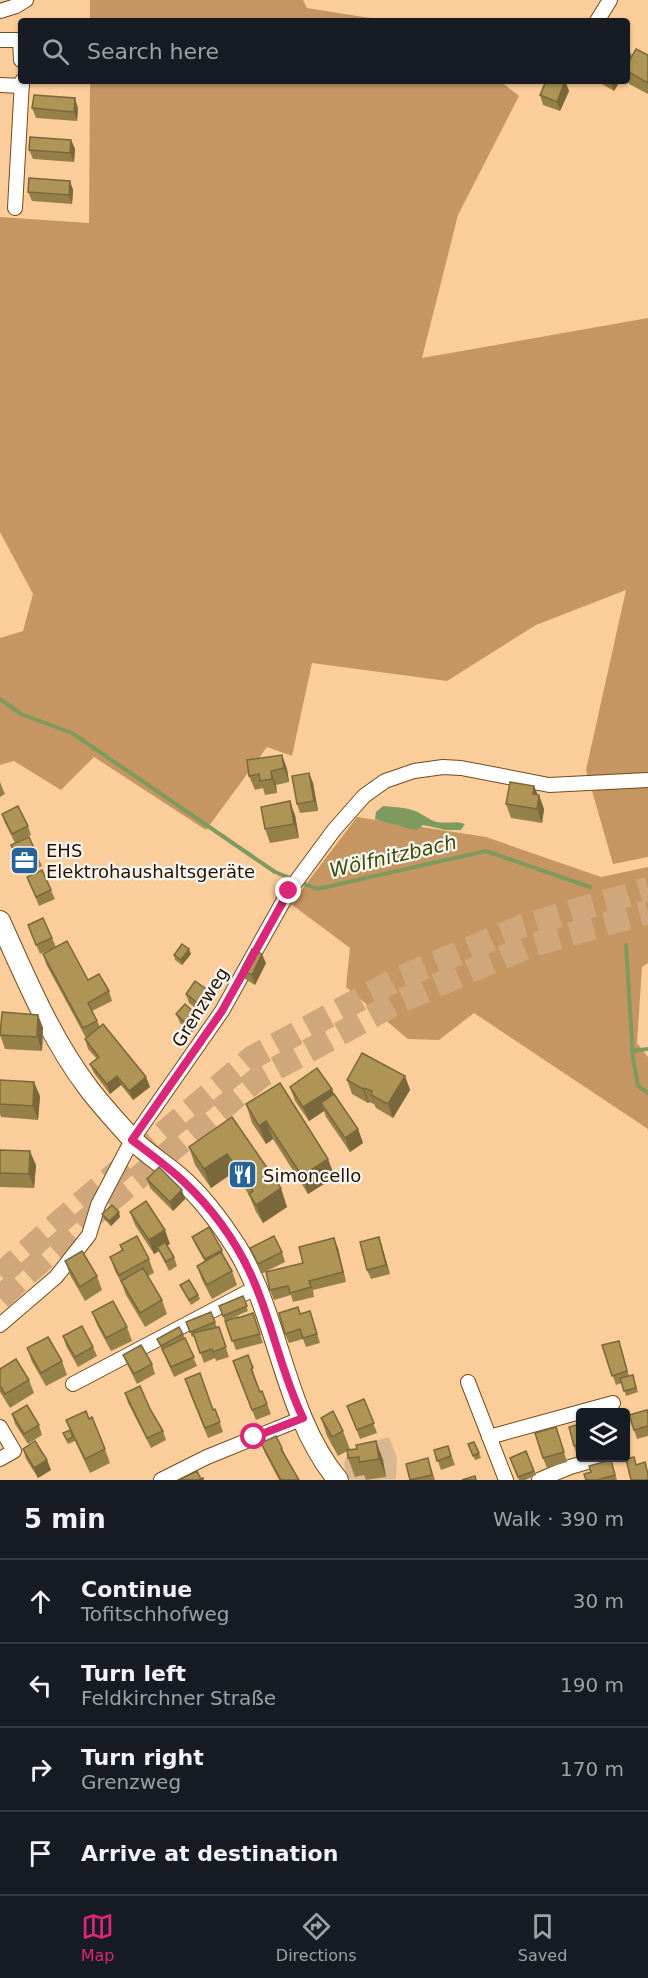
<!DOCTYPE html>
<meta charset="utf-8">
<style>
:root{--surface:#171b24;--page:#242831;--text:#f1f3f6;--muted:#9ea1a6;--line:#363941;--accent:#db2777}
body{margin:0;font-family:"DejaVu Sans",sans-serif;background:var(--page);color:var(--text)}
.controls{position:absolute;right:18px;bottom:18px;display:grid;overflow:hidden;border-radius:6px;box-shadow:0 2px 4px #0004}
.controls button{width:54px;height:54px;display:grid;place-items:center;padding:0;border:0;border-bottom:2px solid var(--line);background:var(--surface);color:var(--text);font:30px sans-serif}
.stop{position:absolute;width:18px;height:18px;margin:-14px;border:4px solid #db2777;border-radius:50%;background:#fff}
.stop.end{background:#db2777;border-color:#fff;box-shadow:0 2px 6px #0008}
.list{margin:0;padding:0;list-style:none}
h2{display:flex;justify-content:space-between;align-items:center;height:78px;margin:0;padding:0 24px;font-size:26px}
h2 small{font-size:20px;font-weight:400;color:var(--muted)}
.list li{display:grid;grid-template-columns:39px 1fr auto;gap:18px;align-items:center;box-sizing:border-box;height:84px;padding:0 24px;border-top:2px solid var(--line)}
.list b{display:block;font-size:22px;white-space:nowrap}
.list p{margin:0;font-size:20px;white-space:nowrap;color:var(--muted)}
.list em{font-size:20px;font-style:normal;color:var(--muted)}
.icon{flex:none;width:33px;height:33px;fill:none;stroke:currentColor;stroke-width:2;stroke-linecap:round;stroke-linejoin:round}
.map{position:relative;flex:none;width:648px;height:1480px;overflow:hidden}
.search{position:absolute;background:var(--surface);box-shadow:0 2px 4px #0004;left:18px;right:18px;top:18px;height:66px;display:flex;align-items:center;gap:15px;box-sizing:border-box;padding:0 21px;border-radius:6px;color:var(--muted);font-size:22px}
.sheet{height:414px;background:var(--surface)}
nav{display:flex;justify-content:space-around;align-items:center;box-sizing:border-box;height:84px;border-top:2px solid var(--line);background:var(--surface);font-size:16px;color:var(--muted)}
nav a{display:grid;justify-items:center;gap:3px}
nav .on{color:var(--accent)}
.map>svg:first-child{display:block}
.green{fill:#dab793}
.forest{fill:#c59662}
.water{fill:#7f9a5f}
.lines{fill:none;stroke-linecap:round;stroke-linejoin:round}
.stream{stroke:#7f9a5f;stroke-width:4}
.highway-tunnel{stroke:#cfa77b;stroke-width:24;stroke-dasharray:24 12;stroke-linecap:butt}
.street-casing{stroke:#724b18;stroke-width:16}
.secondary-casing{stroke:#724b18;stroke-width:22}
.street{stroke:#fff;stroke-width:14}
.secondary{stroke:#fff;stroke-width:20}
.wall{fill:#968049}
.shaded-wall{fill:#7a683c}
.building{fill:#ae9555;stroke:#7a683c;stroke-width:1.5}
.route{stroke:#db2777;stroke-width:8}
.labels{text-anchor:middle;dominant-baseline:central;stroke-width:4.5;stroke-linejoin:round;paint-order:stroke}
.poi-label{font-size:18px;fill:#211100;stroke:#fcf6f0;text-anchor:start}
.street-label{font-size:18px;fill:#211100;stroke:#fcf6f0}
.water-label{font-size:20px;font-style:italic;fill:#364f0c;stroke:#fcf6f0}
</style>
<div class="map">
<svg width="648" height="1480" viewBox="0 0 648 1480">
<rect width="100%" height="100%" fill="#fbcd9a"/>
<path class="green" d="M389 1437 397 1457 396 1479 368 1480 386 1477 383 1460 355 1477 365 1475 366 1480 349 1479C332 1449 367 1444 389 1437Z"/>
<g class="forest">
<polygon points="90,0 303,0 307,8 389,21 90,21"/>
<polygon points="90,81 500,81 519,96 458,215 422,358 648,318 648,857 613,864 586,770 626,590 536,625 447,681 312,663 292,756 267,747 206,830 94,757 61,790 14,761 0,765 0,638 23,631 33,594 0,532 0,217 89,223"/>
<polygon points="357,817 486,837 601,877 648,867 648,963 642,967 637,1043 648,1057 648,1129 474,1013 439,1040 408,1039 346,987 350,948 291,904"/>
</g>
<path class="water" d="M383 806C392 807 403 807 412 810 421 812 428 820 437 822 447 824 456 820 465 824L461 830H446L423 825 417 830C410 830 405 827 398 825 390 823 383 822 375 819L376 812Z"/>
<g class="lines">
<g class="stream">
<polyline points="0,699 21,714 72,733 275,872 317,889 486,851 590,887"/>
<polyline points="626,945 633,1058 638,1086 648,1093"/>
<polyline points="632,1051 648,1049"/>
</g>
<g class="highway-tunnel">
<polyline points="0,1275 74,1209 253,1057 397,979 523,926 648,889"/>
<polyline points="0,1298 82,1224 260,1077 398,1002 529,946 648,912"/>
</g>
<defs>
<g id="street">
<polyline points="0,11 16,6 26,0"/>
<polyline points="597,21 610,0"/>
<polyline points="0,40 20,40 21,60"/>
<polyline points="0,85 22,86"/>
<polyline points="15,208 22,81"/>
<polyline points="0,1325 56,1277 89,1235 98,1205 132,1140 222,1011 289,891 334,830 364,796 385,781 414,771 443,767 461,768 549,785 648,780"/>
<polyline points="468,1382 506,1480"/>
<polyline points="73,1384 257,1287"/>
<polyline points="0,1427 14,1451 0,1459"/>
<polyline points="489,1437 613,1403"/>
<polyline points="161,1480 207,1457 303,1418"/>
<polyline points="539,1480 570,1467 601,1458"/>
</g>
<path id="secondary" d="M0 921C26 979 51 1039 89 1089 102 1106 117 1122 131 1138 145 1153 164 1164 180 1178 202 1197 221 1223 237 1248 280 1319 284 1415 338 1480"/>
</defs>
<use href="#street" class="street-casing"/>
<use href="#secondary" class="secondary-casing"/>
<use href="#street" class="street"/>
<use href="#secondary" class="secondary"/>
</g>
<g class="wall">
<polygon points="627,44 632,57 648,55 648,94 629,84 627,77"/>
<polygon points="565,81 569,91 560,111 543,105 540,95"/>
<polygon points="601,81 620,81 614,91 602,84"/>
<polygon points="32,108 78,108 77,121 36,118"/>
<polygon points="71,140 75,149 74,162 33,159 29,150"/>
<polygon points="70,181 73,190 72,204 32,201 28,192"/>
<polygon points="282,755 287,769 289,782 276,785 277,793 265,795 263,788 255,790 249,776"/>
<polygon points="309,773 313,783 318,811 300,813 297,804"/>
<polygon points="0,782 5,794 0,797"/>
<polygon points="534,786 544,809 542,823 511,818 506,804"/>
<polygon points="2,814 28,826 31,835 19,841 38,857 42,866 24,875 11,845 15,843 5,823"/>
<polygon points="295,815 299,838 270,843 265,829"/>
<polygon points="27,877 51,890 55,899 39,906"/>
<polygon points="28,925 52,938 56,947 40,954"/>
<polygon points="43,954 109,991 112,1001 92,1011 100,1027 146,1077 150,1087 133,1100 121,1085 110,1094 94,1073 90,1064 97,1059 88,1049 85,1039 86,1038 46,964"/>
<polygon points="191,954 182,965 175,960 174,955"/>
<polygon points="266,963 255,985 245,979 241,970"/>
<polygon points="186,994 213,1000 203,1014 189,1003"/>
<polygon points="176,1014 199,1024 191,1033 180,1023"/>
<polygon points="38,1015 43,1028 42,1051 5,1049 0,1035"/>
<polygon points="405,1076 410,1090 393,1118 376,1108 374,1104 369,1102 368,1103 352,1094 347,1080"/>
<polygon points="290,1087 332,1089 334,1094 358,1129 363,1143 350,1152 326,1117 324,1111 309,1121 295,1101"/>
<polygon points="40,1096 38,1120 1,1117 0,1114 0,1104"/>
<polygon points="246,1104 335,1177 308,1194 273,1139 266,1144 252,1123"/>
<polygon points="232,1117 287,1207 263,1223 256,1212 249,1195 234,1172 211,1188 195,1165 189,1147"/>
<polygon points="0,1150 36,1165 34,1188 0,1187"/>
<polygon points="147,1179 185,1199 173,1211 150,1188"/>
<polygon points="130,1212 170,1244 167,1245 174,1257 177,1266 169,1271 159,1251 154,1254 135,1225"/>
<polygon points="102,1214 120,1217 111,1226 104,1219"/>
<polygon points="192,1237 222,1250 224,1258 232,1271 237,1285 212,1299 202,1280 197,1266 205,1262 196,1246"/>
<polygon points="379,1237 390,1274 371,1279 367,1270"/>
<polygon points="120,1245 149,1259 154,1273 148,1276 162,1300 167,1314 145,1327 126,1295 122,1284 115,1271 110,1257 122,1251"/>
<polygon points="250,1248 282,1252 285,1262 261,1274"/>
<polygon points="338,1248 346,1282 313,1290 314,1297 293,1302 291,1295 274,1300 270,1290 303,1263"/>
<polygon points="65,1261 97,1276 102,1290 85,1301 70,1275"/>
<polygon points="180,1285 198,1295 200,1299 191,1305"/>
<polygon points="243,1296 248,1311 225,1321 219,1306"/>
<polygon points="310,1311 320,1343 306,1347 303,1339 289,1343 285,1334 301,1314"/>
<polygon points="92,1312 127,1327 132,1341 111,1351 97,1325"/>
<polygon points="211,1312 217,1327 213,1328 219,1327 229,1357 216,1361 215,1358 204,1363 194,1336 192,1337 186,1322"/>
<polygon points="253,1313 263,1343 236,1350 225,1321 238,1318"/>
<polygon points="183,1334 197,1366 174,1377 157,1339"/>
<polygon points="63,1336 93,1347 97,1356 78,1367 66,1346"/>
<polygon points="602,1345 622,1350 629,1376 633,1375 638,1392 626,1396 622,1383 616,1385"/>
<polygon points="27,1348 62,1361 67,1375 46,1386 32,1362"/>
<polygon points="123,1355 152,1364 155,1374 137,1384 127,1364"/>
<polygon points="248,1355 260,1392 262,1391 271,1414 256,1420 236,1371"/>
<polygon points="0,1369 29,1380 34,1393 10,1408 0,1392"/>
<polygon points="188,1389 213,1410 215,1409 223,1432 208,1438"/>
<polygon points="125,1393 150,1409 163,1431 166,1440 151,1448 128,1403"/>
<polygon points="364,1399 377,1433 360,1439 347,1406"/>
<polygon points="648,1413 648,1436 637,1439 634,1430"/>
<polygon points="12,1414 39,1425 42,1435 28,1444 15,1424"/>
<polygon points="321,1418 343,1431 350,1449 357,1449 376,1441 383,1460 386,1477 366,1480 364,1475 355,1477 348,1458 347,1451 338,1456 327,1436"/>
<polygon points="66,1420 105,1449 110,1463 90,1473 75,1441 68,1444 65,1438 63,1433 70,1430"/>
<polygon points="580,1424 580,1455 577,1456 574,1446"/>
<polygon points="556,1427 567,1462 547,1468 543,1458"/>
<polygon points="474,1442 481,1458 475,1460 468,1444"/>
<polygon points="261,1443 282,1448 286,1458 299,1480 279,1480 265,1453"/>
<polygon points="448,1446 455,1465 441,1470 434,1450"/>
<polygon points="23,1449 47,1460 51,1470 38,1478 26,1459"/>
<polygon points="526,1451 536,1475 525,1480 519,1480 510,1458"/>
<polygon points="428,1458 435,1480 410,1480"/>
<polygon points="611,1460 617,1480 586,1480 591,1472"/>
</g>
<g class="shaded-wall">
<polygon points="627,44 632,58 627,67"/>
<polygon points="565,81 569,91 560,111 557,102"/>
<polygon points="611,81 620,81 614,91"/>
<polygon points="75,98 78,108 77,121 74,112"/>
<polygon points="71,140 75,149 74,162 70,153"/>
<polygon points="70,181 73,190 72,204 69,195"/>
<polygon points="282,755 287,769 289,782 284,768"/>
<polygon points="271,771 276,785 277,793 272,779"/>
<polygon points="309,773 313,783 318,811 314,801"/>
<polygon points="534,786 539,798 539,795 544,809 542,823 537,809 533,794"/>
<polygon points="290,801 295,815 299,838 294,824"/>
<polygon points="189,949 191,954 182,965 181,960"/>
<polygon points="262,954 266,963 255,985 252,975"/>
<polygon points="209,991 213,1000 203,1014 199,1004"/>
<polygon points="196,1014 199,1024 191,1033 187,1024"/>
<polygon points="38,1015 43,1028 42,1051 37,1037"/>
<polygon points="117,1076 121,1085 110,1094 107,1084"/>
<polygon points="405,1076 410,1090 393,1118 388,1104"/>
<polygon points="146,1077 150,1087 133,1100 129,1091"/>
<polygon points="34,1082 40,1096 38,1120 33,1106"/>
<polygon points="364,1088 369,1102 368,1103 363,1089"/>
<polygon points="332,1089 337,1103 321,1103 324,1111 309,1121 303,1107"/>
<polygon points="266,1121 273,1139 266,1144 259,1126"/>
<polygon points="358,1129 363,1143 350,1152 345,1138"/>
<polygon points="30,1151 36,1165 34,1188 29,1174"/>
<polygon points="227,1154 234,1172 211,1188 204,1169"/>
<polygon points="328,1159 335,1177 308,1194 302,1176"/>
<polygon points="281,1188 287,1207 263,1223 256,1205"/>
<polygon points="182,1190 185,1199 173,1211 170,1202"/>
<polygon points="119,1212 120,1217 111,1226 109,1221"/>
<polygon points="165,1230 170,1244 159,1250 157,1247 159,1251 154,1254 149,1240"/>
<polygon points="379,1237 382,1246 390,1274 386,1265"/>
<polygon points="334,1238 338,1248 346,1282 343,1272"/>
<polygon points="376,1441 383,1460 386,1477 379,1459"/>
<polygon points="47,1460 51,1470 38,1478 34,1468"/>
</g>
<g class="building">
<polygon points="636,49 648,55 648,83 627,71 627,65"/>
<polygon points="546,81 565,81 557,102 540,95"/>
<polygon points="34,95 75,98 74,112 32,108"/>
<polygon points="30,137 71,140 70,153 29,150"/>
<polygon points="29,178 70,181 69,195 28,192"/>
<polygon points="282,755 284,768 271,771 272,779 260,781 259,774 249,776 247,760"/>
<polygon points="309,773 314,801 297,804 292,776"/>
<polygon points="510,782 534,786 533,794 539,795 537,809 506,804"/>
<polygon points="290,801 294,824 265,829 261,807"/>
<polygon points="18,806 28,826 12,834 2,814"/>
<polygon points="29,837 38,857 21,865 11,845"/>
<polygon points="42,870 51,890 36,897 27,877"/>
<polygon points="43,918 52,938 36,945 28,925"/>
<polygon points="67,941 88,980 99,974 109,991 88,1003 97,1021 83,1028 43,954"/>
<polygon points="182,944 189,949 181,960 174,955"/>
<polygon points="252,949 262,954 252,975 241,970"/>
<polygon points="195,981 209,991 199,1004 186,994"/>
<polygon points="185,1004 196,1014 187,1024 176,1014"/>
<polygon points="2,1012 38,1015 37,1037 0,1035"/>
<polygon points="103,1024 146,1077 129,1091 117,1076 107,1084 90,1064 99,1057 85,1039"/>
<polygon points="362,1053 405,1076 388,1104 371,1095 372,1091 364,1088 363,1089 347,1080"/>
<polygon points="317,1068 332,1089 303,1107 290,1087"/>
<polygon points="0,1080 34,1082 33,1106 0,1104"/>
<polygon points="280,1083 328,1159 302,1176 266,1121 259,1126 246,1104"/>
<polygon points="334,1094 358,1129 345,1138 321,1103"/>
<polygon points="232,1117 281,1188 256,1205 249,1194 253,1191 227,1154 204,1169 189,1147"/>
<polygon points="0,1150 30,1151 29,1174 0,1173"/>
<polygon points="159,1167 182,1190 170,1202 147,1179"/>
<polygon points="146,1201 165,1230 149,1240 130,1212"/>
<polygon points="112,1205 119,1212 109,1221 102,1214"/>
<polygon points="209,1227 222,1250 205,1259 192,1237"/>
<polygon points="137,1236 149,1259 119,1275 110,1257 123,1250 120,1245"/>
<polygon points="274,1236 282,1252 258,1264 250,1248"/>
<polygon points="379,1237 386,1265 367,1270 360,1242"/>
<polygon points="334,1238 343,1272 309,1281 311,1287 290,1293 288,1286 270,1290 266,1272 303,1263 299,1247"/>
<polygon points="165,1242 174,1257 166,1262 157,1247"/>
<polygon points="82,1251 97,1276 80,1287 65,1261"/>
<polygon points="221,1252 232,1271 207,1285 197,1266"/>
<polygon points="143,1268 162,1300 140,1313 121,1281"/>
<polygon points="189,1280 198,1295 189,1300 180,1285"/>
<polygon points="243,1296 247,1306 223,1316 219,1306"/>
<polygon points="113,1301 127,1327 106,1338 92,1312"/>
<polygon points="298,1307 300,1314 310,1311 317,1334 303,1338 300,1329 285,1334 279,1313"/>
<polygon points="211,1312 215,1322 190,1332 186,1322"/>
<polygon points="253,1313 260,1334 232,1341 225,1321 238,1317 238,1318"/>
<polygon points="82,1326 93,1347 75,1357 63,1336"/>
<polygon points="179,1327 183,1334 161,1346 157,1339"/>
<polygon points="219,1327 226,1347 213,1352 212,1349 200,1353 193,1333"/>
<polygon points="48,1337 62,1361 41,1373 27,1348"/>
<polygon points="185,1338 194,1357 171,1367 162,1349"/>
<polygon points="619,1341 627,1371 612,1376 602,1345"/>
<polygon points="141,1345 152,1364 134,1374 123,1355"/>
<polygon points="248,1355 253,1368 251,1369 260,1392 262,1391 267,1404 252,1410 233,1361"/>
<polygon points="16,1359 29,1380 5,1394 0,1386 0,1369"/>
<polygon points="200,1373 213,1410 215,1409 220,1422 205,1428 185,1379"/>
<polygon points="633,1375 636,1388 624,1391 620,1378"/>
<polygon points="140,1386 150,1409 163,1431 147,1438 125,1393"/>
<polygon points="364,1399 374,1423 357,1430 347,1406"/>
<polygon points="27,1405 39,1425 24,1434 12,1414"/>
<polygon points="647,1410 648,1414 648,1426 634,1430 629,1415"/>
<polygon points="86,1411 89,1419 92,1417 105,1449 85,1459 66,1420"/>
<polygon points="333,1411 343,1431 332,1437 321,1418"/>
<polygon points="580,1424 580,1445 574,1446 569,1427"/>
<polygon points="556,1427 564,1452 543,1458 535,1433"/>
<polygon points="70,1430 73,1437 67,1440 63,1433"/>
<polygon points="276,1436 282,1448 281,1449 299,1480 281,1480 261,1443"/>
<polygon points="35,1441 47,1460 34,1468 23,1449"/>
<polygon points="376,1441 379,1459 359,1462 359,1457 348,1458 347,1450 357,1449 356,1445"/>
<polygon points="474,1442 479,1453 473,1456 468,1444"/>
<polygon points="448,1446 451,1456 437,1461 434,1450"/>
<polygon points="526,1451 534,1471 518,1477 510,1458"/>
<polygon points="634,1457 636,1465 645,1462 648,1474 648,1480 631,1480 626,1459"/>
<polygon points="428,1458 432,1475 410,1480 406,1464"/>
<polygon points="611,1460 615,1475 597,1480 586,1480 584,1474 591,1472 589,1466"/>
<polygon points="197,1471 201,1479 203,1478 203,1480 179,1480"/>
<polygon points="475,1476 476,1480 462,1480"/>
</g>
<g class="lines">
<path class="route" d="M254 1437 303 1418C283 1377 274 1331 257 1289 241 1248 214 1210 182 1180 167 1166 149 1153 132 1140L222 1011 289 891"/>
</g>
<defs>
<symbol id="office-square" viewBox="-11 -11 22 22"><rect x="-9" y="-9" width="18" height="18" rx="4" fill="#256399" stroke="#fcf6f0"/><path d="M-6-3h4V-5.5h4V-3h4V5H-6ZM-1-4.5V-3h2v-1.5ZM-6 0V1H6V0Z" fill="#fff"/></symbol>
<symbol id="restaurant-square" viewBox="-11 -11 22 22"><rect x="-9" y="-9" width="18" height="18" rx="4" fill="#256399" stroke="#fcf6f0"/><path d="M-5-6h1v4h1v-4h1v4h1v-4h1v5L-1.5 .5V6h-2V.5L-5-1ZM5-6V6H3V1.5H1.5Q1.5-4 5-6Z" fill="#fff"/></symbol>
</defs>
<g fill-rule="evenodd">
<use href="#office-square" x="8" y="844" width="33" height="33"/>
<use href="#restaurant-square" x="226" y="1158" width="33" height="33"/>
</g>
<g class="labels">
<g class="poi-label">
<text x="46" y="850">EHS<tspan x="46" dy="21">Elektrohaushaltsgeräte</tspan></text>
<text x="263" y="1175">Simoncello</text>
</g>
<g class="street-label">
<text transform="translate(200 1007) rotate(-58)">Grenzweg</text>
</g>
<g class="water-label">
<text transform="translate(393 856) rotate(-13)">Wölfnitzbach</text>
</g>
</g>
</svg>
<div class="controls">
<button><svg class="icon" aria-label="layers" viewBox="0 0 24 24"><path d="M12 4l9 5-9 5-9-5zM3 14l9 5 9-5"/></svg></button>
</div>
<div class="stop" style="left:254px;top:1437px"></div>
<div class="stop end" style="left:289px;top:891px"></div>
<div class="search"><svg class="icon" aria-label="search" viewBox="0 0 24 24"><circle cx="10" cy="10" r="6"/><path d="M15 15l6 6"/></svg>Search here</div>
</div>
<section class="sheet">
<h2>5 min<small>Walk · 390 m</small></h2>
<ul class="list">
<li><svg class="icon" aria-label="ahead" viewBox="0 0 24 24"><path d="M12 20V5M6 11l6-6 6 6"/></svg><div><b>Continue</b><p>Tofitschhofweg</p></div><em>30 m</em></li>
<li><svg class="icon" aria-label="left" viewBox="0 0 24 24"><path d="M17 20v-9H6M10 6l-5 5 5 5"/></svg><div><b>Turn left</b><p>Feldkirchner Straße</p></div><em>190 m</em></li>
<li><svg class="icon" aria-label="right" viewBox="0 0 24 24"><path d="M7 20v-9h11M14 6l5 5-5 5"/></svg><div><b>Turn right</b><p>Grenzweg</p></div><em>170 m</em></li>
<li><svg class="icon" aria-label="arrive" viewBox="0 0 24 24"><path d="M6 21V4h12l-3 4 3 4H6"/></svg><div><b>Arrive at destination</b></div></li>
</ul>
</section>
<nav>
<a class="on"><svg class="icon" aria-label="map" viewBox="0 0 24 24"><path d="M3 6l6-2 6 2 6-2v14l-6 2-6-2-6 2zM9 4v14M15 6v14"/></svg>Map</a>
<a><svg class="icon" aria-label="directions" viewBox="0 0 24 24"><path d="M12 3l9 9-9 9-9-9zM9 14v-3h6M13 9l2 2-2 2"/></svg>Directions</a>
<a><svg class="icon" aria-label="saved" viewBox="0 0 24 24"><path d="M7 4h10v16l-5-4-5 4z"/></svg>Saved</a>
</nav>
